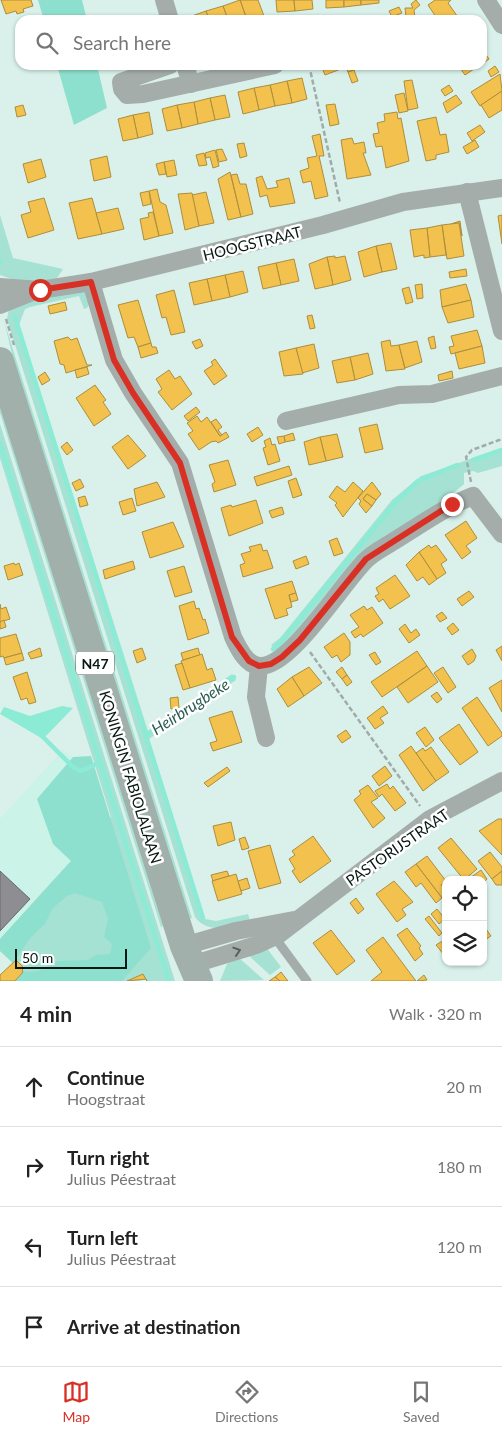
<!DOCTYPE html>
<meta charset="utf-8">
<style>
:root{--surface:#fff;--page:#f6f6f6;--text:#222;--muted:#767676;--line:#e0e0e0;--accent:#d93025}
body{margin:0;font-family:Lato,sans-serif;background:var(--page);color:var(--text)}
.controls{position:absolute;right:15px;bottom:15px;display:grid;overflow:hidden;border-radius:10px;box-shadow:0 1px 4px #0004}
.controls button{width:45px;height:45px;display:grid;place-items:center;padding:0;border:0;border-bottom:1px solid var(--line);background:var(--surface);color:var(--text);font:25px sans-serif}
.scale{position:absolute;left:15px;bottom:12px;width:112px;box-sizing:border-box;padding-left:5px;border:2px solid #081814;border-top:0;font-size:14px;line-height:18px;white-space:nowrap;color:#081814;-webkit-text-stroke:4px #fff;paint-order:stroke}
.stop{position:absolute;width:15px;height:15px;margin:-11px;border:4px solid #d93025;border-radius:50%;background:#fff}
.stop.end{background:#d93025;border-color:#fff;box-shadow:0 1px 5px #0008}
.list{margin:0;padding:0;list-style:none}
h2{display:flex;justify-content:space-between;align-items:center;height:65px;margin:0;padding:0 20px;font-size:21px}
h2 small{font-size:16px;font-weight:400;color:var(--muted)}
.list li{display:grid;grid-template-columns:32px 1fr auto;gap:15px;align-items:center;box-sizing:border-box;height:80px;padding:0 20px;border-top:1px solid var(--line)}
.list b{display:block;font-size:19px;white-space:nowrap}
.list p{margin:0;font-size:16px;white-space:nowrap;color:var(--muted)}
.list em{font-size:16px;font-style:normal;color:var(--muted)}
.icon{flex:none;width:28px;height:28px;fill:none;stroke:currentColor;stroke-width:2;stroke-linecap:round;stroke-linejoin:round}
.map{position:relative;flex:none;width:502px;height:981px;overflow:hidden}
.search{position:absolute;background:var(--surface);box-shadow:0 1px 4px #0004;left:15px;right:15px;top:15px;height:55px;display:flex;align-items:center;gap:12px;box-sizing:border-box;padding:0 18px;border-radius:15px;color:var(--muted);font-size:19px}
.sheet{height:385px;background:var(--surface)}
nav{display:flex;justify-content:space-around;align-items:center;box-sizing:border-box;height:70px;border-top:1px solid var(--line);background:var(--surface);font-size:14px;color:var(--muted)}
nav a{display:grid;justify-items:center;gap:2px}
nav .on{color:var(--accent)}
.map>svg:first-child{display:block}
.built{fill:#cbf3e7}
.green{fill:#a6e2d3}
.forest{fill:#8ee0ce}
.water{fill:#8bebd5}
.homes{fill:#f2c14e;stroke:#ac8e3d}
.industry{fill:#8d8d92;stroke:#656a6c}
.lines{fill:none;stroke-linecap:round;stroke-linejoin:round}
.stream{stroke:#8bebd5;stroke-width:4.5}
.path{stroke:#a1aba9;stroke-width:2.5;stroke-dasharray:5 2.5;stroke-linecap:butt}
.lane{stroke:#a4adaa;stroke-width:9}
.street{stroke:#a4adaa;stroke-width:18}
.primary{stroke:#a2b0ac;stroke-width:28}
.oneway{stroke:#56625f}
.route{stroke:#d93025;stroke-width:6}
.labels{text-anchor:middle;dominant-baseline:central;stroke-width:5;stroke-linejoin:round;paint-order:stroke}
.shield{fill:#fff;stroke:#525d5a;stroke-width:1}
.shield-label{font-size:14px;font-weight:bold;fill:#081814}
.street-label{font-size:15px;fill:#081814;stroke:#fff}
.water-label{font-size:16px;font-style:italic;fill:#285d51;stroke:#fff}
</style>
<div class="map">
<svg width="502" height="981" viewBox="0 0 502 981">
<rect width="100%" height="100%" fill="#d9f1ea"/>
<polygon class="built" points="63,750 73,757 37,799 53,844 71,861 0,939 0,819"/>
<g class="green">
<polygon points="0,215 13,258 63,269 55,281 29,285 0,275"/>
<path d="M85 291 90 302 87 308 84 309 79 296 30 307 25 309 19 325 148 731 232 674 236 680 149 739 205 919 216 921 248 914 251 924C233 927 208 935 195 917L7 319 9 309 15 301Z"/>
<polygon points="4,321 192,918 189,919 12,354"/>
<polygon points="0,405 163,926 161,927 0,413"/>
<polygon points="0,424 175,981 146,981 146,979 139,981 15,981 23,972 22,970 24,967 16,960 13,963 0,951 0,939 111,817 0,458"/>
<polygon points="502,448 502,466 478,473 473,471 464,473 464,484 457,490 367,552 287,644 278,652 271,645 280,638 392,500 421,476"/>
<polygon points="266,947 281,967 270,975 247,954"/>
<polygon points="238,957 264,980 220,981 227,964"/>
</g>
<g class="forest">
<polygon points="38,0 82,0 87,20 44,20"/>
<polygon points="57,65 97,65 107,108 74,125"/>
<polygon points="91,756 151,948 122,981 15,981 23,972 38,971 58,961 88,960 96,955 110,954 112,944 104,937 108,919 102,902 75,893 67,896 52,909 45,924 31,937 13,963 0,951 0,939 71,861 53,844 37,799 73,757"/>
</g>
<polygon class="water" points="62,706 73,708 43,739 0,714 4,707 30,716"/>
<g class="homes">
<polygon points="1,0 31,0 33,6 23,9 24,12 17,14 16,11 6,14"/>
<polygon points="240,0 258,0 264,16 247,20"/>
<polygon points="240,0 247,20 228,20 223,6"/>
<polygon points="276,0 294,0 295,11 277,12"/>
<polygon points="294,0 312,0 313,9 295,11"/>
<polygon points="326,0 344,0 344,7 326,8"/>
<polygon points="344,0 361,0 361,5 344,7"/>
<polygon points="361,0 379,0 379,3 361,5"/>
<polygon points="416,0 420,5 414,10 415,17 406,17 405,8 413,8 411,4"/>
<polygon points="435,0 451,0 448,3 460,20 438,20 428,5"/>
<polygon points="223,6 228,20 209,20 206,11"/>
<polygon points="399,7 402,13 392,17 389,11"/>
<polygon points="206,11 209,20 190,20 189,17"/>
<polygon points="482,49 489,59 482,64"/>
<polygon points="321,65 345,65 346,67 325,75"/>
<polygon points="345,65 352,65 354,70 348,72"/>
<polygon points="352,65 359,65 360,68 354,70"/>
<polygon points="458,65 480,65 465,75"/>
<polygon points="495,66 499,72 491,77 488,71"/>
<polygon points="354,70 358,81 352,83 348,72"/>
<polygon points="500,74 502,91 480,106 471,92"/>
<polygon points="302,78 307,99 292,103 287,81"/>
<polygon points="412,80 418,108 408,110 404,81"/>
<polygon points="287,81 292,103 275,106 270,85"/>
<polygon points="270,85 275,106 259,110 254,88"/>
<polygon points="449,85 453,91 445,96 441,90"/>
<polygon points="254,88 259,110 243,114 238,92"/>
<polygon points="502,91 502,110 489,118 481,105"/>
<polygon points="404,93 408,111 399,113 395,95"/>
<polygon points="225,95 230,117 215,120 210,98"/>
<polygon points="456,95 462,103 447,113 443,103"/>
<polygon points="210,98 215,120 198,124 194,102"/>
<polygon points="194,102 198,124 182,128 177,105"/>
<polygon points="335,104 339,124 330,126 326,105"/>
<polygon points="23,105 26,115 17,117 15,107"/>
<polygon points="177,105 182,128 167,131 162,109"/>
<polygon points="149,112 153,134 138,138 133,115"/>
<polygon points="397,112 398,119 401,118 409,161 386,168 382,146 376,147 373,134 379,133 377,123 385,121 384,114"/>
<polygon points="133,115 138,138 123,141 118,119"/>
<polygon points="436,117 440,135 446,134 449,152 436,155 436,159 426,161 417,121"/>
<polygon points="480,125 485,132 472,141 467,133"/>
<polygon points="320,134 324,156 319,156 328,196 315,199 311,181 303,183 300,171 309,168 307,158 317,156 312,136"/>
<polygon points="352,138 354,144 364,142 366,153 363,153 371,175 347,179 341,140"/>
<polygon points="475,140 479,147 467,154 463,147"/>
<polygon points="244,143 247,156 240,158 237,144"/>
<polygon points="222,149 227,160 219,162 216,150"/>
<polygon points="215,150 219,166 213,168 210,157 206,158 205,153"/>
<polygon points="204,153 207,165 199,166 196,155"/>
<polygon points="107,156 111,177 94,181 90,160"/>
<polygon points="41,159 46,177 28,183 23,164"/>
<polygon points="174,160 177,175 167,177 164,162"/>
<polygon points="164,162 166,174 159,175 156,164"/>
<polygon points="230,172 241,217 228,220 218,179"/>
<polygon points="237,174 240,184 246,184 253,214 241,217 231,175"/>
<polygon points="262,176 267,189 278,187 276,181 289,178 295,203 270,207 267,195 260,197 256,178"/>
<polygon points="157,189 160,202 166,205 173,233 159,236 149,191"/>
<polygon points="149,191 151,204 143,206 140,193"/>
<polygon points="206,192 214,223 199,226 192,195"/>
<polygon points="192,193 199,226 185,230 178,194"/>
<polygon points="44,198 54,230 28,238 21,215 31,212 28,202"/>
<polygon points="92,198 102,234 78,239 69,203"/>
<polygon points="118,208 124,229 102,234 96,213"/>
<polygon points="153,212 159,236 144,240 140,219 149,217 148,213"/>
<polygon points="502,215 502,244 498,216"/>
<polygon points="460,221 462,236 459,223 451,224"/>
<polygon points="459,223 464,256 447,259 442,225"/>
<polygon points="442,225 446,255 430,257 427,228"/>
<polygon points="427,228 430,257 424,258 424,255 414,257 410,230"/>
<polygon points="391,243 397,269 382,272 376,246"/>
<polygon points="376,246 382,272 364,277 358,252"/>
<polygon points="335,256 335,258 345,256 351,280 333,285 327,257"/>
<polygon points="327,257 333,285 315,289 309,264"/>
<polygon points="294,259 299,281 281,285 276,263"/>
<polygon points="276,263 281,285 263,289 258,267"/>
<polygon points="466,269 467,276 450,278 449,272"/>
<polygon points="243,271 248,292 230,297 225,275"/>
<polygon points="225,275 230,297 212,301 207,279"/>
<polygon points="207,279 212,301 194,305 189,283"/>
<polygon points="422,284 423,298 417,299 415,285"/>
<polygon points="466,284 471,300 442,307 440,290"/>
<polygon points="409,287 413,302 406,304 402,289"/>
<polygon points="174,290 185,332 171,335 166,317 162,318 156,295"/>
<polygon points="138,300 151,343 138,347 134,337 128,338 118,305"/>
<polygon points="471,300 474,317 448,323 442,307"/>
<polygon points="65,302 67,310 50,314 48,306"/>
<polygon points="312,315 315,328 310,329 307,316"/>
<polygon points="477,330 482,346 451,354 449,347 454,346 451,336"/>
<polygon points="434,336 436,348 431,349 428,338"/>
<polygon points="68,337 71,340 77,338 87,365 92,365 66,373 64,365 60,364 54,341"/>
<polygon points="200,339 203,346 196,349 192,342"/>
<polygon points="390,340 391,346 399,345 405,369 386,371 381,342"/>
<polygon points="417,341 422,362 405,368 399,345"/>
<polygon points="151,343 152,347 156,347 158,353 141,358 138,347"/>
<polygon points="314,344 319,368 302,373 296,348"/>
<polygon points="482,346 485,363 459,369 455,353"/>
<polygon points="296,348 303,374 284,376 279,352"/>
<polygon points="368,353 373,374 355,380 350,357"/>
<polygon points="350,357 355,380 337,383 332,361"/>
<polygon points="215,359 227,376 214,385 204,371 213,365 211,362"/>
<polygon points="87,367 89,374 77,378 75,370"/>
<polygon points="169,370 175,379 180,376 192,394 172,410 158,392 162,389 156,379"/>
<polygon points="452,371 453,378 439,381 438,375"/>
<polygon points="45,372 50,380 42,385 38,377"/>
<polygon points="95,385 106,400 103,402 111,414 94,426 76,398"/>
<polygon points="196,407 200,412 188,421 184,416"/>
<polygon points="197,416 201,422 207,417 220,436 226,432 229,437 218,443 216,441 211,442 199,450 188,434 193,431 187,423"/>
<polygon points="216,419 222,427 218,430 222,435 220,436 211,422"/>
<polygon points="377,424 383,449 365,453 359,428"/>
<polygon points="258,427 263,435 252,442 247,434"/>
<polygon points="293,433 295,440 285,442 284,436"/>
<polygon points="337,434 343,457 326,461 320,437"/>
<polygon points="128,435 146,456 128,469 112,447"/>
<polygon points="284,436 285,442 279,444 277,437"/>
<polygon points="320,437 326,461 309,465 304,442"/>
<polygon points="270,438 272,445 275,444 280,461 268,465 263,448 266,447 264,441"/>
<polygon points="67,442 73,450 67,455 61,447"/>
<polygon points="228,460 236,485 214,492 212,484 215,482 209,465"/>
<polygon points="289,466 292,475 257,486 254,477"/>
<polygon points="296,478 302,495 293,498 288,481"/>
<polygon points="80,479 84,487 76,491 72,483"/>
<polygon points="157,482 165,497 137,506 134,489"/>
<polygon points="353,482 363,491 343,517 335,505 337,503 329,497 337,486 345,492"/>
<polygon points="372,482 381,494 376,500 367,494 363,499 372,506 366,513 359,504 361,501 358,498"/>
<polygon points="367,494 376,500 372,506 363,499"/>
<polygon points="85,496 88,505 80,507 78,498"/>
<polygon points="132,498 136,511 123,515 119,502"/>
<polygon points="256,500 263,523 229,536 221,508 231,505 232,507"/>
<polygon points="282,507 284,514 272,518 269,511"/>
<polygon points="466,521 477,538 466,546 471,552 462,559 445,535"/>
<polygon points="173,522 184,547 150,558 142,532"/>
<polygon points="337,538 343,553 334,556 329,541"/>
<polygon points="261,544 263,551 267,550 273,568 243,577 240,565 245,563 241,554 251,551 249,547"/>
<polygon points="429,545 431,548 436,545 447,560 441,564 446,573 437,579 419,552"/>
<polygon points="419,552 437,579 429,585 423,577 417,581 406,565"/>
<polygon points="306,556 309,564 296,569 293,561"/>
<polygon points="133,561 135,569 105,579 103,570"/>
<polygon points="14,563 15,565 19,563 23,575 8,580 4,566"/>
<polygon points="184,566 192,592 175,597 167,571"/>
<polygon points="395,575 410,596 390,609 383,599 379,602 375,596 379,594 376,588"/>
<polygon points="292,581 296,593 289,595 292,607 286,609 288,615 275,619 265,589"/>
<polygon points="469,591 474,597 462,606 457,599"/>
<polygon points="296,593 298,600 291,602 289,595"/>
<polygon points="194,601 196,609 199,608 203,620 205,619 209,633 188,640 179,606"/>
<polygon points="0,604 1,609 6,607 10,619 0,622"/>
<polygon points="364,606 367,610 372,607 383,623 363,637 361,634 355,638 351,632 359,627 350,615"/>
<polygon points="442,612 447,618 440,622 436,616"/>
<polygon points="4,620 6,627 0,629 0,622"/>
<polygon points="453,623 459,630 452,635 447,628"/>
<polygon points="405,624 411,633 416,629 420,635 409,643 399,629"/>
<polygon points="344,633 350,642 350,655 341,662 337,655 332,658 324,647"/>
<polygon points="16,634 22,653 4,658 3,656 0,657 0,638"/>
<polygon points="502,646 502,661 496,650"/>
<polygon points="40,648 42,656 31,659 28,653"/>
<polygon points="142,648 146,659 137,663 133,651"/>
<polygon points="198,648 200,655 183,660 181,653"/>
<polygon points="472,649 476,656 474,661 468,665 462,656"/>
<polygon points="417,651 427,666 382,697 371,682"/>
<polygon points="375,652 381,662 376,665 369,655"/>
<polygon points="22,653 24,660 6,665 4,658"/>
<polygon points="202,654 207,670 212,668 216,680 190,688 181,661"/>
<polygon points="182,663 190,688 183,690 175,665"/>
<polygon points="427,666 438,682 408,703 397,687"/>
<polygon points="309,667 322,683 304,696 292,677"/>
<polygon points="342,667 347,675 342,679 336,672"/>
<polygon points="443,667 456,687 448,693 434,673"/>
<polygon points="27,672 36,702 29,704 27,698 21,700 13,677"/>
<polygon points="347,675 352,682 347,686 342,679"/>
<polygon points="292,677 304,696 288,707 277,689"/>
<polygon points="502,680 502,712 489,688"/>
<polygon points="437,692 442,699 437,703 431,696"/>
<polygon points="178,697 179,708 171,709 170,698"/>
<polygon points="477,697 502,733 502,736 488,746 462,708"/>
<polygon points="383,706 388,713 380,718 384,723 375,729 367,718"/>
<polygon points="232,711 242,742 213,751 210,743 217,741 209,718"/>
<polygon points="459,724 478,752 460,765 439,738"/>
<polygon points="425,727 434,740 426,747 416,733"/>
<polygon points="346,730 351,737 342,743 337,736"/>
<polygon points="411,746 436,781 423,791 399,755"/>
<polygon points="431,747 449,772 436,781 416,753 423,748 425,751"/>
<polygon points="385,766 392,776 379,786 372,776"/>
<polygon points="227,767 230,771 208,787 204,783"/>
<polygon points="387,784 390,789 393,786 406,803 395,811 382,794 379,797 375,791"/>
<polygon points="368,785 378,798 371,802 385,818 373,828 354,800 361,794 359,791"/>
<polygon points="498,819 502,819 502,855 479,831"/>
<polygon points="231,822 235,840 218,846 213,826"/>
<polygon points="313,836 331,861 300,883 292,871 295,869 289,859 295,855 292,851"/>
<polygon points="245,837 249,848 242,850 239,839"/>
<polygon points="451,838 477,869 464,880 438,848"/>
<polygon points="270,845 281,883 259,889 248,851"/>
<polygon points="490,852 502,867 502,871 492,879 478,861"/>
<polygon points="427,856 446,881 441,885 443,887 446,885 446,903 416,864"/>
<polygon points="416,864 442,898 436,903 421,883 416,887 405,872"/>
<polygon points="481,870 487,879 485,881 472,880 470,878"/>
<polygon points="227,871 229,876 213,881 211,875"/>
<polygon points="502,871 502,885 496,885 492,879"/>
<polygon points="236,874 242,894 218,901 212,881"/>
<polygon points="247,878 250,888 241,891 238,881"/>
<polygon points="394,881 413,902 402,909 406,915 397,922 376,894"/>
<polygon points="356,898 364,909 358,914 350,903"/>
<polygon points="437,909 445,919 439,924 431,914"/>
<polygon points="429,916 442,933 439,936 425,919"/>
<polygon points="407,928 421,946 419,948 423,954 415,961 397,935"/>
<polygon points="486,929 491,936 485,940 483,931"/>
<polygon points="331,930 355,961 337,975 313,943"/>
<polygon points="383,937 416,981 371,981 382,972 366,950"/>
<polygon points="444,940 446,942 445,956 436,945"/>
<polygon points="16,960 24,968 22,970 23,972 15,981 0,981 0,975"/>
<polygon points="281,972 288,981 280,981 275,977"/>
<polygon points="143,974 147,981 146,979 127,981"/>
<polygon points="424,975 427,980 417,981"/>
<polygon points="275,977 280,981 269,981"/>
</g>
<polygon class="industry" points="0,871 30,899 0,931"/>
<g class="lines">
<g class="stream">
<polyline points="0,261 0,262"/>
<polyline points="15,317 203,918"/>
<polyline points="0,444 169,981"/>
<polyline points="473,460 502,450"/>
<polyline points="273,649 281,642 395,503 418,481 457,465"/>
<polyline points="41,735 73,767 81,771 99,763"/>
<polyline points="146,735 234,677"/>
</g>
<g class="path">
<polyline points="309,65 340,203"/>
<polyline points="6,319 14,345"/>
<polyline points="471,482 466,457 472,450 502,439"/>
<polyline points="310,652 420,806"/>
</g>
<polyline class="lane" points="273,935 307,981"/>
<g class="street">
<polyline points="164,0 170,20"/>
<polyline points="486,0 502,25"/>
<polyline points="170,65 121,82 122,89 127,95 143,94 275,65"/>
<polyline points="185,65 191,84"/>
<polyline points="467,192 502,331"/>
<path d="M91 282 114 360 133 393 180 463 233 637C238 647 246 666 260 666 291 667 343 582 366 560 374 552 385 547 394 541 420 525 445 507 473 496L502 534"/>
<polyline points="0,287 40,290 91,282 323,225 403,202 502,188"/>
<polyline points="0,305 30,293"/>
<polyline points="286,421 399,395 432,394 502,376"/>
<polyline points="259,666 256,697 266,738"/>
<polyline points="184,946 236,931 294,920"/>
<polyline points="191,965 256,945 278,935 430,819 502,781"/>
</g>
<polyline class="primary" points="0,361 184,946 199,981"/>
</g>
<defs><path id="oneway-chevron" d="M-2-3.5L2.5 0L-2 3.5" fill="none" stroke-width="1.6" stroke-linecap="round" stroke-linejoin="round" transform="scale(1.25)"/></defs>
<use class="oneway" href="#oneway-chevron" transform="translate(237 951) rotate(-18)"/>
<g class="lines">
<polyline class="route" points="40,290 91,282 114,360 133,393 180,463 232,637 249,661 259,666 271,664 282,657 300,640 366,559 452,504"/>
</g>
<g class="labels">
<rect class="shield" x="76" y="651.5" width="38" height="23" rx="4"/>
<g class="shield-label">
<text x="95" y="663">N47</text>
</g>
<g class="street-label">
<text transform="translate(252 243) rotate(-14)">HOOGSTRAAT</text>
<text transform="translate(131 777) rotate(73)">KONINGIN FABIOLALAAN</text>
<text transform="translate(397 847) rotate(-35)">PASTORIJSTRAAT</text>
</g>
<g class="water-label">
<text transform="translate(190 706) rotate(-33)">Heirbrugbeke</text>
</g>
</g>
</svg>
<div class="controls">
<button><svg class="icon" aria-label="locate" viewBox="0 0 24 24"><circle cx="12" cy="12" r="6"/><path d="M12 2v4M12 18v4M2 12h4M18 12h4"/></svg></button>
<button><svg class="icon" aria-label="layers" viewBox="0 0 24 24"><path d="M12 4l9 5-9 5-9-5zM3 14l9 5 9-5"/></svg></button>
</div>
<div class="scale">50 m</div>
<div class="stop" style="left:40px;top:290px"></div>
<div class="stop end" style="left:452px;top:504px"></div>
<div class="search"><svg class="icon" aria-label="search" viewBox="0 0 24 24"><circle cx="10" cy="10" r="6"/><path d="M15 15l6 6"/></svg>Search here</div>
</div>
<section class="sheet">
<h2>4 min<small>Walk · 320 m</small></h2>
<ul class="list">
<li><svg class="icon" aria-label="ahead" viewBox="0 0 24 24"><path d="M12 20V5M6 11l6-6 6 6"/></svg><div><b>Continue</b><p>Hoogstraat</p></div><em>20 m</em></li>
<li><svg class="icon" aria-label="right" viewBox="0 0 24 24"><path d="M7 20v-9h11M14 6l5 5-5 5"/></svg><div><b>Turn right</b><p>Julius Péestraat</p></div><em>180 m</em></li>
<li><svg class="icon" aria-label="left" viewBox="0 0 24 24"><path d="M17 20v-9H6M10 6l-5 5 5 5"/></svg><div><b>Turn left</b><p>Julius Péestraat</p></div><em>120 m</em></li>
<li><svg class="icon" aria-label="arrive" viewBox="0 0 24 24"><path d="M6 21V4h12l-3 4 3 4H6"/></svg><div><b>Arrive at destination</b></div></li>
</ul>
</section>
<nav>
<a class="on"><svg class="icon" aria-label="map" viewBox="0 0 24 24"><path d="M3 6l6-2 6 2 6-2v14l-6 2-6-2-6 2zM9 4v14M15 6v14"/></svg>Map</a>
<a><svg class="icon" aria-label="directions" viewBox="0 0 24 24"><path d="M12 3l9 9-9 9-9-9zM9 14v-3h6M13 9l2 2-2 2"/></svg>Directions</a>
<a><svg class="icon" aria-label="saved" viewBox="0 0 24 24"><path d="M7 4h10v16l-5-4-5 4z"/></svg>Saved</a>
</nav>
